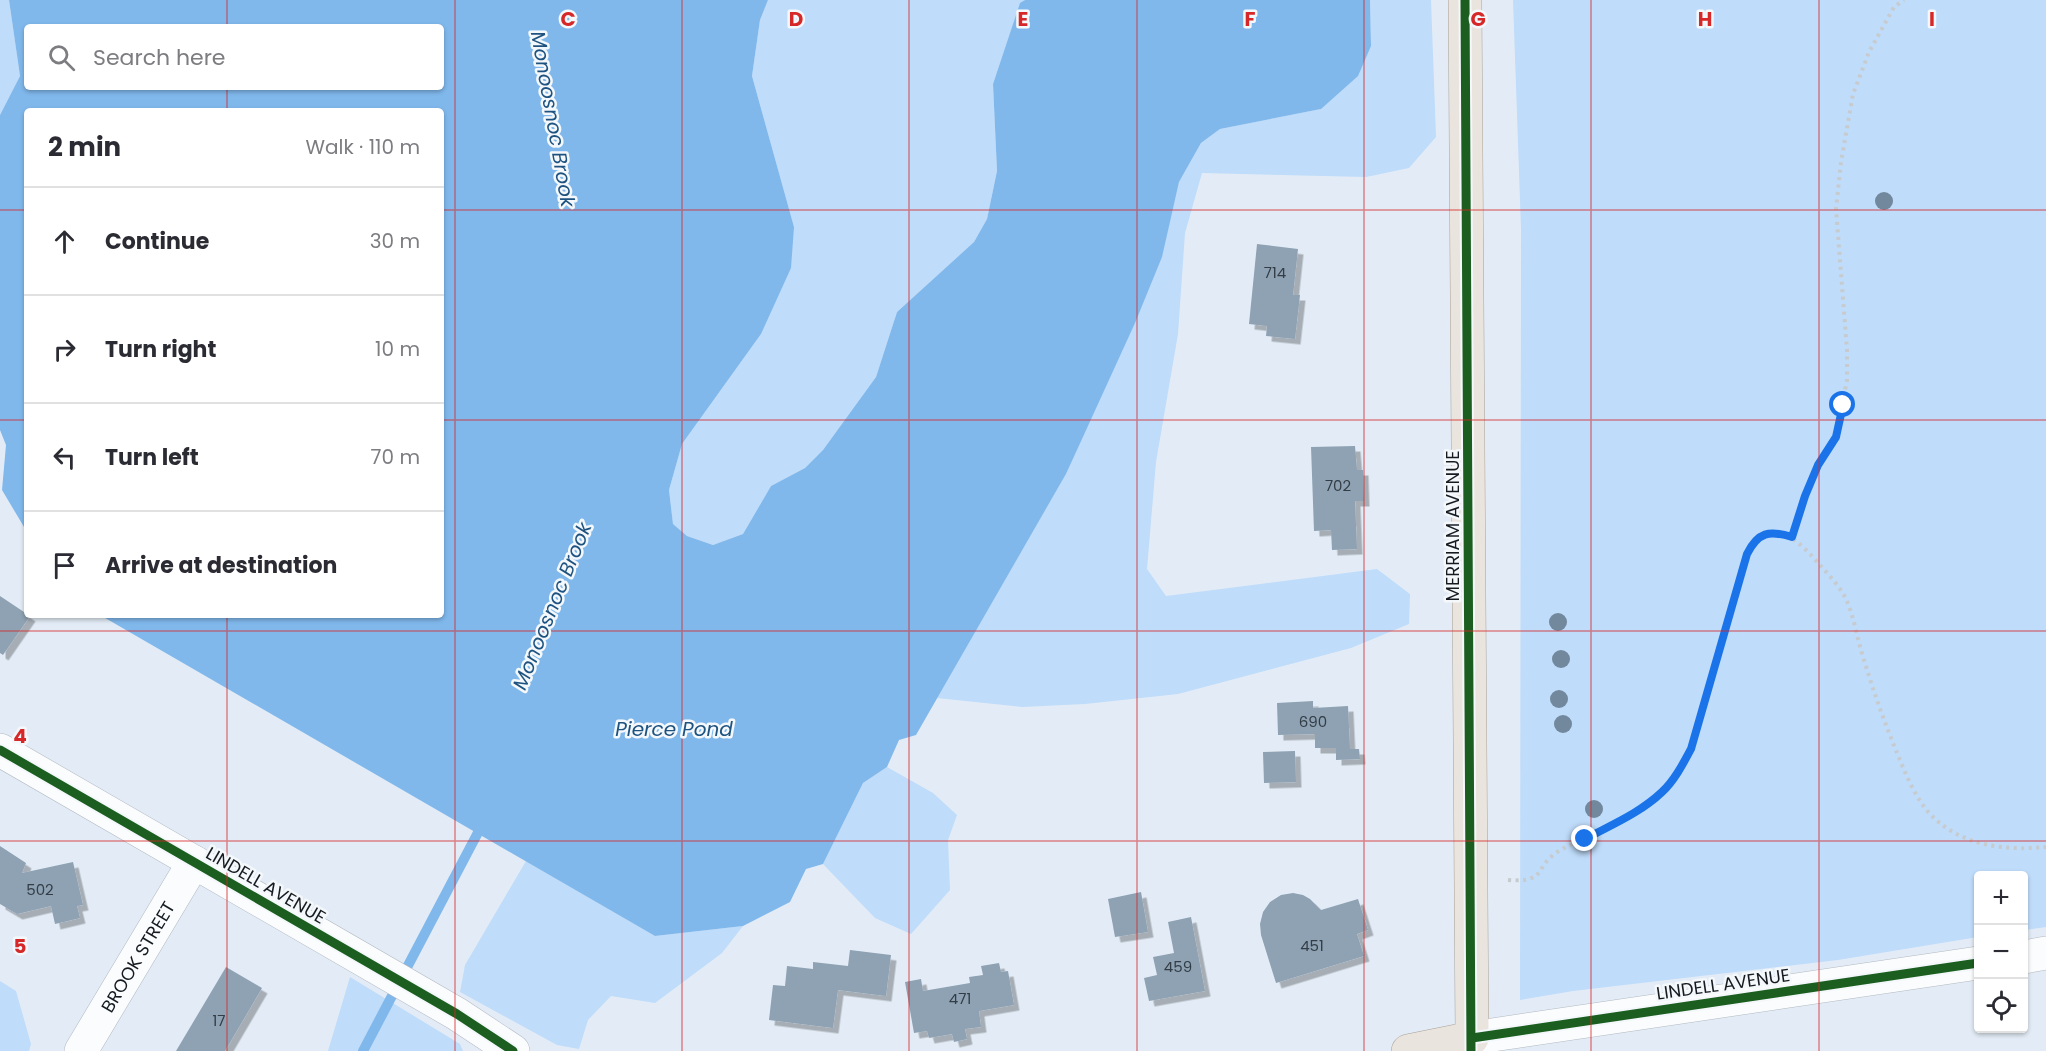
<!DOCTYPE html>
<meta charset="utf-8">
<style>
:root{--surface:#fff;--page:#f7f7f7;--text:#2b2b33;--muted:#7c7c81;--line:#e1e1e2}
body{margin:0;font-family:Poppins,sans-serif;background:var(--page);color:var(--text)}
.controls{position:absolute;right:18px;bottom:18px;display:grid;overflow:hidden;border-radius:6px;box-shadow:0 2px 4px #0004}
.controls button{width:54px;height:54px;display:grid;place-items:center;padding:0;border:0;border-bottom:2px solid var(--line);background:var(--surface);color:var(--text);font:30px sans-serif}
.stop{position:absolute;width:18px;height:18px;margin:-14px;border:4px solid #1a73e8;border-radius:50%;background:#fff}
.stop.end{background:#1a73e8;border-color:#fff;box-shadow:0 2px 6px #0008}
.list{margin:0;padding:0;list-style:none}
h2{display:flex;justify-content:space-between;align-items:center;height:78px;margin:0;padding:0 24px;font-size:26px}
h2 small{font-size:20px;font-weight:400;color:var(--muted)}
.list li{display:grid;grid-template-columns:39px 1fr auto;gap:18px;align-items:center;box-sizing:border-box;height:108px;padding:0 24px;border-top:2px solid var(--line)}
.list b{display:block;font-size:22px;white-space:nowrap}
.list em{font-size:20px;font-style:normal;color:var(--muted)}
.icon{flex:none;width:33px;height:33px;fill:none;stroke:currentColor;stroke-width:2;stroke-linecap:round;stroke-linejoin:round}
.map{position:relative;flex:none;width:2046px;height:1051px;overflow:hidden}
.search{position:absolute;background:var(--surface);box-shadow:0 2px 4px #0004;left:24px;top:24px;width:420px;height:66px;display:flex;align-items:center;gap:15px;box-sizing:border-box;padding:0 21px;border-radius:6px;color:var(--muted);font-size:22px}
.panel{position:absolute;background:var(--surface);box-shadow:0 2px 4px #0004;left:24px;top:108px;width:420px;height:510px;border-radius:6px}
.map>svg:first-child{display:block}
.green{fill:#bfdcfa}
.water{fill:#80b8ec;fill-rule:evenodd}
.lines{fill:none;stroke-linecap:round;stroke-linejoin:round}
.stream{stroke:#80b8ec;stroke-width:10}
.building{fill:#8ea2b3;filter:url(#shadow)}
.minor-casing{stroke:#b2b9c1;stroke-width:34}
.major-casing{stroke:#a9a298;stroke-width:34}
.path{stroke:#c7cbce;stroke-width:4;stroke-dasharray:3 4.5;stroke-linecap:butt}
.minor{stroke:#fbfcfe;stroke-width:33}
.major{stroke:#eae4de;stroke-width:33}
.cycleway-casing{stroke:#f4f8fb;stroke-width:13}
.cycleway{stroke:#1b5e20;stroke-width:9}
.tree{fill:#72889c}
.route{stroke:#1a73e8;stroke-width:8}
.grid{fill:none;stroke:#d62828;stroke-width:1.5;stroke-opacity:0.55}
.labels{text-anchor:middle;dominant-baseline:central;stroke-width:5;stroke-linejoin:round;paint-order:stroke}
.number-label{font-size:15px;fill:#333d46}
.street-label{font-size:18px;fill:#151b21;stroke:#f4f8fb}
.water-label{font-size:20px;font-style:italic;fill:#1e5381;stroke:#f4f8fb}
.grid-label{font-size:20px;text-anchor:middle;font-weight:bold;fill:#d62828;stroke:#f4f8fb;stroke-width:5;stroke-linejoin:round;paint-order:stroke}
</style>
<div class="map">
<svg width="2046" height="1051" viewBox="0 0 2046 1051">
<defs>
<filter id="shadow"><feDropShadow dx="5.5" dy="5.5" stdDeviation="0" flood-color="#0004"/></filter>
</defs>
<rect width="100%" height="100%" fill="#e3ecf6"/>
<g class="green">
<polygon points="0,0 9,0 20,76 0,115"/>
<polygon points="768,0 1025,0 1020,4 993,84 997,171 987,219 974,242 897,312 876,377 823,450 805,468 771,486 743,534 713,545 687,536 673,524 669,490 682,444 761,334 794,227 752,76 760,20"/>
<polygon points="1370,0 1431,0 1436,137 1409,168 1366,177 1202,173 1185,233 1178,334 1156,462 1147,569 1166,596 1377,569 1410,594 1409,624 1351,648 1178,694 1085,704 1022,707 937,698 1066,474 1161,257 1179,182 1201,143 1220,129 1321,109 1371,46"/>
<polygon points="1513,0 2046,0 2046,927 2024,930 2024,876 1978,876 1978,937 1838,960 1573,991 1520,1000 1521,229"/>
<polygon points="887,767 933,793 957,815 948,840 950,890 911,934 875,918 823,864 863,783"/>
<polygon points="526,861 655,936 743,926 722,953 655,1003 611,996 588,1020 579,1049 557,1045 460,992 465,965"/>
<polygon points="350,977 460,1044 463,1051 328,1051"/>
<polygon points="0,981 16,991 31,1044 29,1051 0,1051"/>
</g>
<path class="water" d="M9 0H768L760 20 752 76 794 227 791 268 761 334 682 444 669 490 673 524 687 536 713 545 743 534 771 486 805 468 823 450 876 377 897 312 974 242 987 219 997 171 993 84 1020 3 1025 0H1370L1371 46 1358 76 1321 109 1220 129 1201 143 1179 182 1162 257 1135 323 1066 474 916 735 899 740 887 767 863 783 823 864 806 869 790 902 743 926 655 936 100 615H441V111H27V532L2 490 6 445 0 430V115L20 76ZM27 27H441V87H27Z"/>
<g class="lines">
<polyline class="stream" points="363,1051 483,823"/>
</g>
<g class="building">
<polygon points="1257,244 1298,249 1293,295 1300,295 1295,339 1266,336 1267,326 1249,324"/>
<polygon points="1355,446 1357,470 1363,470 1364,501 1355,501 1357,549 1332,550 1331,530 1314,531 1311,447"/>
<polygon points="0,596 30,616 3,655 0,653"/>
<polygon points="1313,701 1313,708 1348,706 1350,749 1359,749 1360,759 1336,760 1336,748 1315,748 1315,734 1278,735 1277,703"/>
<polygon points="1295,751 1296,782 1264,783 1263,752"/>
<polygon points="0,846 26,863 22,873 73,862 83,905 77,906 80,918 55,924 51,906 17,914 0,904"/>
<polygon points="1141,892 1148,932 1115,937 1108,899"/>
<polygon points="1293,893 1303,895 1310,899 1321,910 1358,899 1368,930 1357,934 1364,956 1276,983 1261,935 1260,924 1263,912 1270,902 1281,895"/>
<polygon points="1191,917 1205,991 1149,1001 1144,978 1157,975 1153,957 1174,953 1168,922"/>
<polygon points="850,950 891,955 886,996 838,990 833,1028 769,1020 773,985 785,986 787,966 813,969 813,962 848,966"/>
<polygon points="999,963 1001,972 1008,971 1014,1005 979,1011 981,1027 965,1029 967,1039 954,1042 952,1034 929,1038 927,1031 914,1033 905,982 921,979 923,991 970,983 969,977 983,975 981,966"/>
<polygon points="226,967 262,988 225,1051 176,1051"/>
</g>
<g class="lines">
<defs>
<g id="minor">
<polyline points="0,750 457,1014 513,1051"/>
<polyline points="2024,957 2046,953"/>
<path id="s1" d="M81 1051 194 862"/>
<polyline points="1471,1051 1472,1038 1978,963"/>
</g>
<polyline id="major" points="1408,1051 1472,1038 1465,0"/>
</defs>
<use href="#minor" class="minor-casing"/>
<use href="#major" class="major-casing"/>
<g class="path">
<polyline points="1792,536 1805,496 1818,465 1836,437 1847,380 1847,350 1836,209 1841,162 1853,94 1869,52 1894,7 1904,0"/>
<path d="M1508 880C1549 883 1533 866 1559 851 1593 831 1635 820 1663 792 1675 780 1683 763 1691 749L1747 554C1769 510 1799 541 1820 565 1829 575 1839 586 1845 597 1853 613 1856 633 1861 650 1871 684 1882 716 1895 748 1904 770 1915 799 1932 816 1962 846 2005 851 2046 847"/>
</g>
<use href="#minor" class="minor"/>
<use href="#major" class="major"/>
<defs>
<g id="cycleway">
<polyline points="1465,0 1471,1051"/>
<polyline points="0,750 457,1014 513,1051"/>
<polyline points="1472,1038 1978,963"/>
</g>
</defs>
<use href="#cycleway" class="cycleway-casing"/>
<use href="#cycleway" class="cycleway"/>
</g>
<g class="tree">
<circle cx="1884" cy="201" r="9"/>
<circle cx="1558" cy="622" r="9"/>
<circle cx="1561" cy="659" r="9"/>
<circle cx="1559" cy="699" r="9"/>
<circle cx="1563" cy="724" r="9"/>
<circle cx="1594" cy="809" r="9"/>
</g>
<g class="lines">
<path class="route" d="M1585 839C1611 825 1640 813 1662 792 1674 781 1683 764 1691 749L1747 554C1758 532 1769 530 1792 537L1805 496 1818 465 1836 437 1843 405"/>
</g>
<path class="grid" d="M227 0V27M455 0V1051M682 0V1051M909 0V1051M1137 0V1051M1364 0V1051M1591 0V1051M1819 0V1051M227 87V111M0 210H27M441 210H2046M0 420H27M441 420H2046M227 615V1051M0 631H2046M0 841H2046"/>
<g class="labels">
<g class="number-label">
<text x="1275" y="272">714</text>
<text x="1338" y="485">702</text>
<text x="1313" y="721">690</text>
<text x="40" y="889">502</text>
<text x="1312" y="945">451</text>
<text x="1178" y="966">459</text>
<text x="960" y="998">471</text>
<text x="219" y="1020">17</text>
</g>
<g class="street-label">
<text transform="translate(1452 526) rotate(-90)">MERRIAM AVENUE</text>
<text transform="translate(266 885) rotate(30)">LINDELL AVENUE</text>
<text stroke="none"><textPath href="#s1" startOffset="110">BROOK STREET</textPath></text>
<text transform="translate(1723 984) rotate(-8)">LINDELL AVENUE</text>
</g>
<g class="water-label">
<text transform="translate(553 119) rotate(80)">Monoosnoc Brook</text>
<text transform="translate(552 606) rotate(-68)">Monoosnoc Brook</text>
<text x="674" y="729">Pierce Pond</text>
</g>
</g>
<g class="grid-label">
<text x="568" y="26">C</text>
<text x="796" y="26">D</text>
<text x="1023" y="26">E</text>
<text x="1250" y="26">F</text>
<text x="1478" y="26">G</text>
<text x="1705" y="26">H</text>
<text x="1932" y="26">I</text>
<text x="20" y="743">4</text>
<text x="20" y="953">5</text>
</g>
</svg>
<div class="controls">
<button>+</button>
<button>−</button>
<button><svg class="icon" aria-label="locate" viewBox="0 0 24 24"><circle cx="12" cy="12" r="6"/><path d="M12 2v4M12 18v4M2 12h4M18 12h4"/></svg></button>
</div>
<div class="stop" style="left:1843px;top:405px"></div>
<div class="stop end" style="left:1585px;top:839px"></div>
<div class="search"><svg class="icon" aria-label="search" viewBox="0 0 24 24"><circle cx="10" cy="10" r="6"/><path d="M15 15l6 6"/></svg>Search here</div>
<section class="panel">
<h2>2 min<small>Walk · 110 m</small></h2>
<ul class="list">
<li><svg class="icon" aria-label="ahead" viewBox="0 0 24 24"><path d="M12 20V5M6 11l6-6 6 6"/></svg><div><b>Continue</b></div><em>30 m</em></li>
<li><svg class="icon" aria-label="right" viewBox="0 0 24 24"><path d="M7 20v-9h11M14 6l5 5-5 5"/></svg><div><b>Turn right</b></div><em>10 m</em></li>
<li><svg class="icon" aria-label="left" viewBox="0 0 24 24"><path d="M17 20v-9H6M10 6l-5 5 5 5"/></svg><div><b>Turn left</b></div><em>70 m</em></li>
<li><svg class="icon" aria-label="arrive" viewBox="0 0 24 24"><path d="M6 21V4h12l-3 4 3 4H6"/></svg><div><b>Arrive at destination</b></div></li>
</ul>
</section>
</div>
